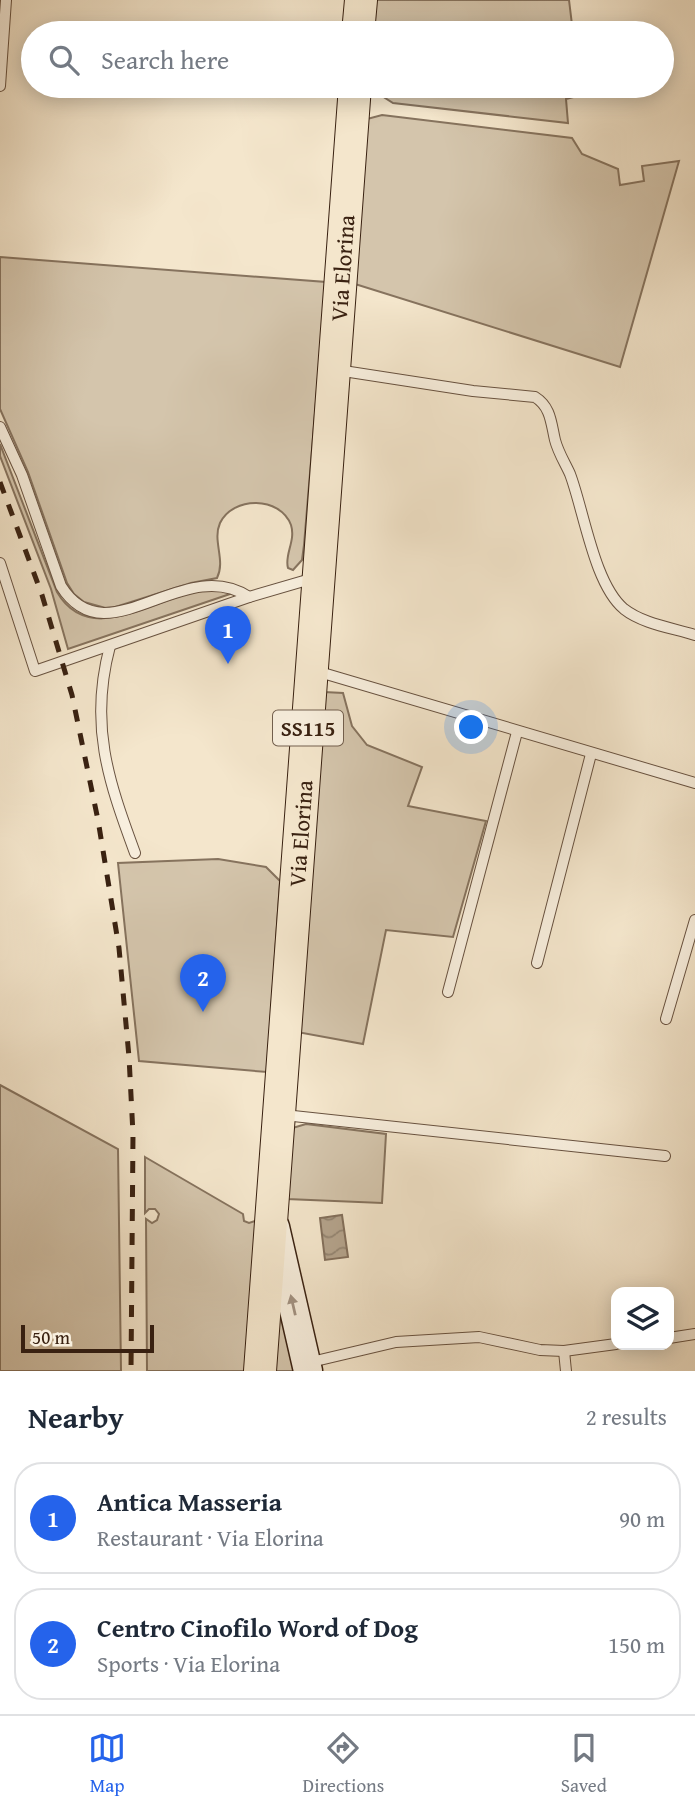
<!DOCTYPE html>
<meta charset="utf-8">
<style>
:root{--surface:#fff;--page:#f6f6f7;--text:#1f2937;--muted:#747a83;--line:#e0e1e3;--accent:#2563eb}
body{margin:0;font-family:"Gentium Book Plus",serif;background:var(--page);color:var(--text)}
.controls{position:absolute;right:21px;bottom:21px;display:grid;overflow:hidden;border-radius:14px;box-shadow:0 4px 18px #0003}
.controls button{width:63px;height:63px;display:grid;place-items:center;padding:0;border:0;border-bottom:2px solid var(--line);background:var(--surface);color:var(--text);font:35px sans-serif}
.scale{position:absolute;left:21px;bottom:18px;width:133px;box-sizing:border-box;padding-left:7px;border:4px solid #392111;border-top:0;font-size:19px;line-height:24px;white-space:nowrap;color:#392111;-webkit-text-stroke:5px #f8efde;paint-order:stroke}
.you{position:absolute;left:472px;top:728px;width:24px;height:24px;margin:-18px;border:5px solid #fff;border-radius:50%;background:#1a73e8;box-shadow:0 0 0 10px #1a73e833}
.badge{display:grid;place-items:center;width:46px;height:46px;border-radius:50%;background:var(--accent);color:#fff;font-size:23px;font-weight:700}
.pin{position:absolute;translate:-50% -58px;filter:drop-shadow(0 2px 4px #0008)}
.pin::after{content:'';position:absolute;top:37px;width:24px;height:21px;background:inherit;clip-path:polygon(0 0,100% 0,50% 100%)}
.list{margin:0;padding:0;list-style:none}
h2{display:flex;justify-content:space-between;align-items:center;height:91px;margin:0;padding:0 28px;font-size:30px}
h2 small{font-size:23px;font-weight:400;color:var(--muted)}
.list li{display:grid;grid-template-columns:46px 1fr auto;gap:21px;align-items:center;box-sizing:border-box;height:112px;margin:0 14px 14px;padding:0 14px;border:2px solid var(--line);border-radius:28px}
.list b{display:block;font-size:26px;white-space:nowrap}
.list p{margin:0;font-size:23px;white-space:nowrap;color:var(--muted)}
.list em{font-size:23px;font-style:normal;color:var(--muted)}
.icon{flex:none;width:38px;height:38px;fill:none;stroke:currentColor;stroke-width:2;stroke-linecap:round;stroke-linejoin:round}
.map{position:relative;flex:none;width:695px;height:1371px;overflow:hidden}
.search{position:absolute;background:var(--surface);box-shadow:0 4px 18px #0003;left:21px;right:21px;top:21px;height:77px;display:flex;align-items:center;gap:18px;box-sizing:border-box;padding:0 24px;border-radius:38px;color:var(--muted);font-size:26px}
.sheet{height:343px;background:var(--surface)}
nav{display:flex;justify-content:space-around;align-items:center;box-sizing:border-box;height:98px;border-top:2px solid var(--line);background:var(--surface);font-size:19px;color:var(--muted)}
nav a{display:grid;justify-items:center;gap:4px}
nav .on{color:var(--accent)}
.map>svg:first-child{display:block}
.grass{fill:#d4c5ac;stroke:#86735e;stroke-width:2}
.water{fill:url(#water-waves);stroke:#836f5b;stroke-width:2}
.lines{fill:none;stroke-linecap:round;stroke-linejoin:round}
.lane-casing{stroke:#685240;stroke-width:12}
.secondary-casing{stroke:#392111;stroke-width:31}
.primary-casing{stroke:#392111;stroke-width:34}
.lane{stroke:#f8efde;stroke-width:10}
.secondary{stroke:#f8efde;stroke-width:28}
.primary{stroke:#f4e6cc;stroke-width:32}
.rail{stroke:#392111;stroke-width:5;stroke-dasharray:12 12;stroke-linecap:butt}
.oneway{fill:#a29282}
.labels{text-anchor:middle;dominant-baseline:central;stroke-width:7;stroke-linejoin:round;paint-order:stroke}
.shield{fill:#f8efde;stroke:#725f4e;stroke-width:2}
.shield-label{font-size:21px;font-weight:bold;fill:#392111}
.street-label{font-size:23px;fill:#392111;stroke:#f8efde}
</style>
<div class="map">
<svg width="695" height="1371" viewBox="0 0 695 1371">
<defs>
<pattern id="water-waves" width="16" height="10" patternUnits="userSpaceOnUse" patternTransform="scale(1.75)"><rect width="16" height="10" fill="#b4a38c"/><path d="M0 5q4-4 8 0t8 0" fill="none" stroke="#938471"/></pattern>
</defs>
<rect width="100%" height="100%" fill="#f4e6cc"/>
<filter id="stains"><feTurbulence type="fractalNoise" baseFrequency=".00286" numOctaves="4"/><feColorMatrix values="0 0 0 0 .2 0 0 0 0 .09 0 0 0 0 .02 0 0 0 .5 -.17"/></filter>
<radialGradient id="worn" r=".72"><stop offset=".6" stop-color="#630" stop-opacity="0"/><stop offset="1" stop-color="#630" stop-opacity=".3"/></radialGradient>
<g class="grass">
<polygon points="374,0 569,0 573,33 372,33"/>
<polygon points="580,86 581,95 566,99 568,123 393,103 368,87"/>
<polygon points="382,115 572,138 582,154 618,169 620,185 644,181 642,166 679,161 620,367 355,284 367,119"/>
<path d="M0 257 326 282 304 545 302 560 293 570 288 568C284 555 296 541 291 525 280 496 233 496 220 523 212 541 226 560 217 578L191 583 109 609 84 602 74 594 67 583 28 472 0 409Z"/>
<path d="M0 444 57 592C91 650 158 595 205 590 212 589 220 590 227 591L230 594 68 649 51 589 0 456Z"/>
<polygon points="324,692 343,693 352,726 367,745 422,767 408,806 486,821 453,937 386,930 363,1044 297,1032"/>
<polygon points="218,859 266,867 280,881 267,1072 139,1061 118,863"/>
<polygon points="0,1085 118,1149 121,1371 0,1371"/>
<polygon points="306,1124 386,1134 382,1203 287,1199 289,1129"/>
<polygon points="145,1157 243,1214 244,1221 249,1223 255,1221 257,1225 247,1371 147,1371 146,1219 152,1223 157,1220 159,1214 155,1209 149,1209 145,1213"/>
<polygon points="277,1303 302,1371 272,1371"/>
</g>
<polygon class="water" points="342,1215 348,1257 325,1260 320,1218"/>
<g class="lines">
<defs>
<g id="lane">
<polyline points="0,86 6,0"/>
<path d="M337 370 473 391 535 397C551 407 551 423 555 440 558 452 565 463 570 474 584 511 594 584 624 609 643 624 673 628 695 635"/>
<path d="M0 427 22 475 61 586C107 660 183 553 249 597"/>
<polyline points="0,563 35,671 249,597 314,578"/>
<path d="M110 646C89 724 108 780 135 853"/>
<polyline points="316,671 695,783"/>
<polyline points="537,963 591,754"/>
<polyline points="448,992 517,732"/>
<polyline points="666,1019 695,920"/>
<polyline points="284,1115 665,1156"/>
<polyline points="669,1338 695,1334"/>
<polyline points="564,1351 566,1371"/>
<polyline points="307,1363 396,1342 479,1337 540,1350 564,1351 616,1344"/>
</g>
<polyline id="secondary" points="275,1227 308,1371"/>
<g id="primary">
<polyline points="358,33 361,0"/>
<path id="s1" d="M260 1371 355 86"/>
</g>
</defs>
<use href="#lane" class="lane-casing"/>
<use href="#secondary" class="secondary-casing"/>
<use href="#primary" class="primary-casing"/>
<use href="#lane" class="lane"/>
<use href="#secondary" class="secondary"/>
<use href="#primary" class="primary"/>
<polyline class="rail" points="0,482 42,595 72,695 98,820 119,948 129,1057 133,1134 131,1371"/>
</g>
<defs><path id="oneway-solid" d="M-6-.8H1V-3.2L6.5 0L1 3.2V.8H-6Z" transform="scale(1.75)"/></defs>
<use class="oneway" href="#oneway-solid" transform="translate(293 1305) rotate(-103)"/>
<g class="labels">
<rect class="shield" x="273" y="710.5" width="70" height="35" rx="5"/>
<g class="shield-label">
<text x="308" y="728">SS115</text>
</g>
<g class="street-label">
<text stroke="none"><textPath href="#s1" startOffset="1106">Via Elorina</textPath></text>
<text stroke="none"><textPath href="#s1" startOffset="539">Via Elorina</textPath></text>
</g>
</g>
<rect width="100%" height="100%" filter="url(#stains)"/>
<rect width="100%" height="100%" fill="url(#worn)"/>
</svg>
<div class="controls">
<button><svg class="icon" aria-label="layers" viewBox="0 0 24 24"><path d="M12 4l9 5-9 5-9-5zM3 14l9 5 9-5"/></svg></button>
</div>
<div class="scale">50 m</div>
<div class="you"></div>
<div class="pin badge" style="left:228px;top:664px">1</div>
<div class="pin badge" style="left:203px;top:1012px">2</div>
<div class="search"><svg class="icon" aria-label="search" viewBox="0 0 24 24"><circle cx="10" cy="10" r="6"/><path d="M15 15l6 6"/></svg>Search here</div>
</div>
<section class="sheet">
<h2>Nearby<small>2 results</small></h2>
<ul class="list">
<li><span class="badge">1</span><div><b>Antica Masseria</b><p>Restaurant · Via Elorina</p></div><em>90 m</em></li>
<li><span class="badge">2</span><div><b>Centro Cinofilo Word of Dog</b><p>Sports · Via Elorina</p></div><em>150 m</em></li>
</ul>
</section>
<nav>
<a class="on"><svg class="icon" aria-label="map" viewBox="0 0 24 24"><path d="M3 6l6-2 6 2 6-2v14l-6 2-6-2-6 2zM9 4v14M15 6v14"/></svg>Map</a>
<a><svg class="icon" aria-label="directions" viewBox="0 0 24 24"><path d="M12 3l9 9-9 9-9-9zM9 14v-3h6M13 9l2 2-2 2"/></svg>Directions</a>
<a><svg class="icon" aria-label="saved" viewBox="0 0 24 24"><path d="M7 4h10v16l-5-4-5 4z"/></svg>Saved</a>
</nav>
